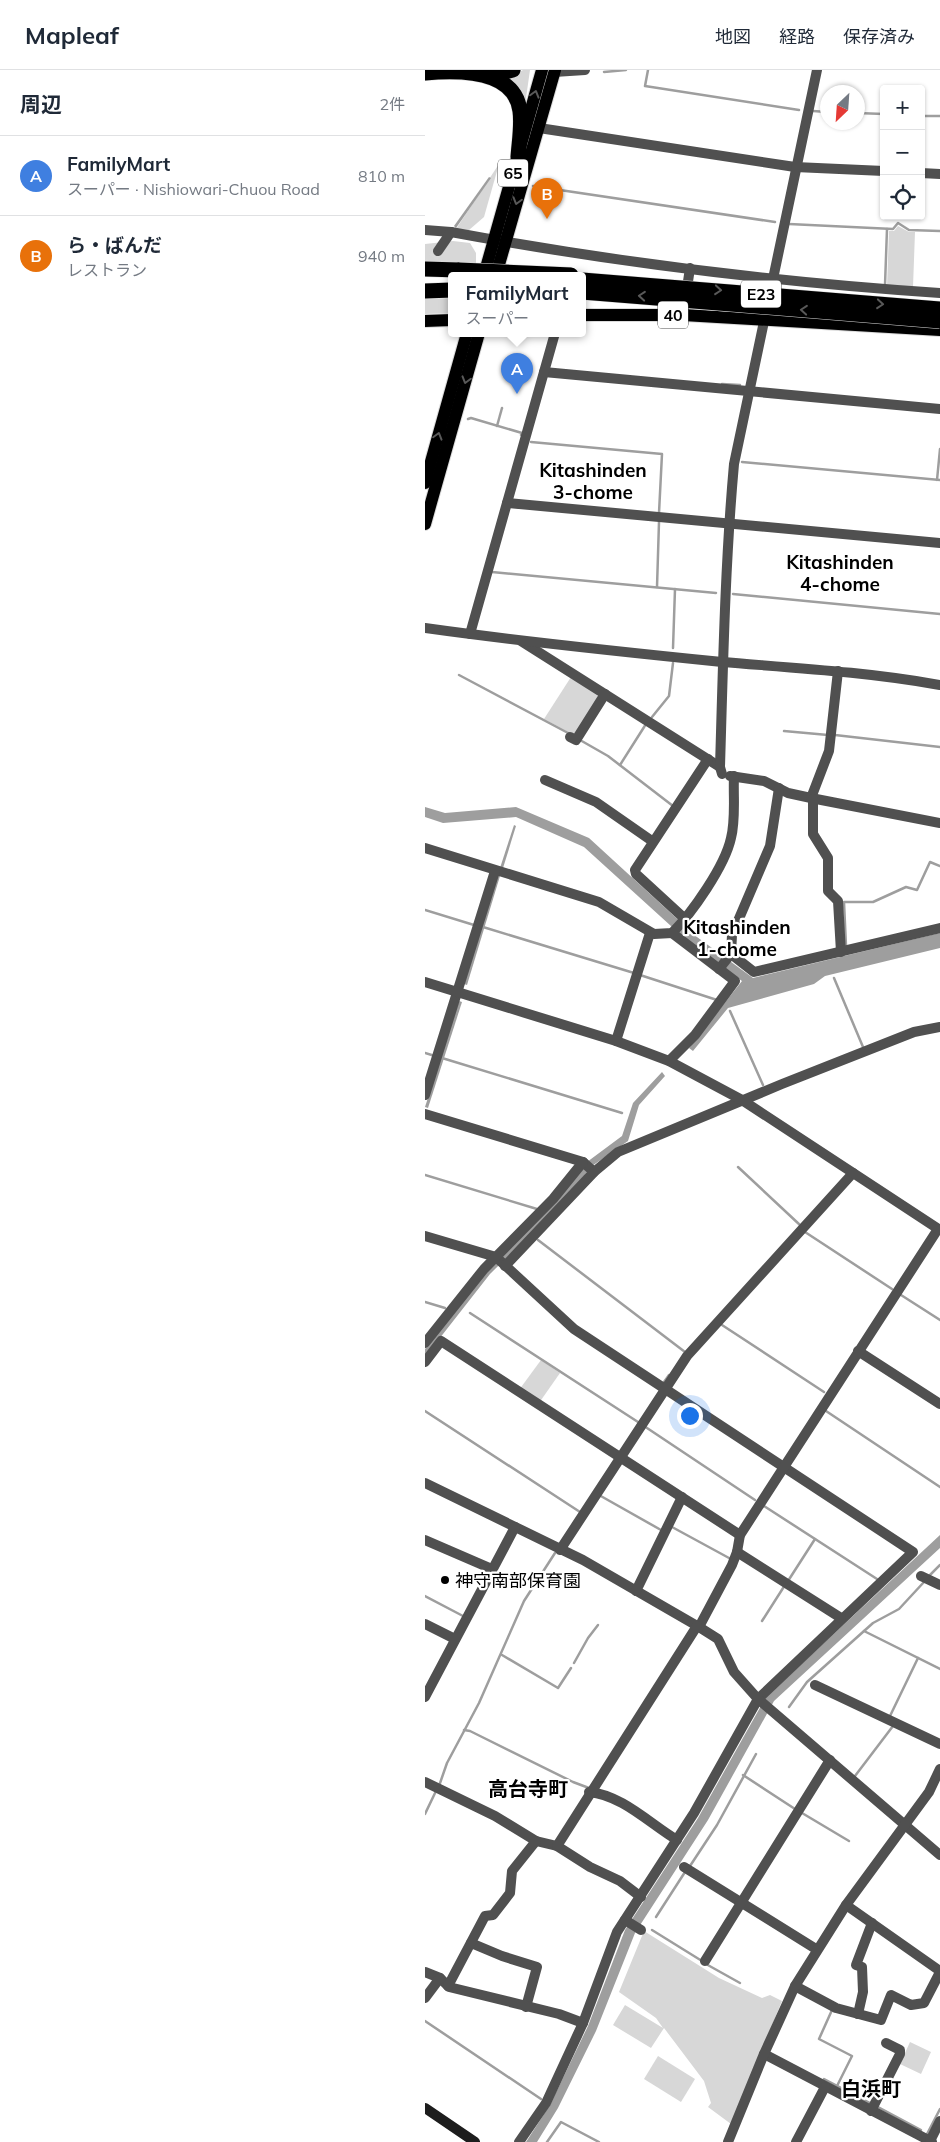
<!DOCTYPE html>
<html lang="ja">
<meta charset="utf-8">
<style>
:root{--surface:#fff;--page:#f6f6f7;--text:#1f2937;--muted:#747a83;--line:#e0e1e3;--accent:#0b8043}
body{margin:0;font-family:Mulish,"Noto Sans JP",sans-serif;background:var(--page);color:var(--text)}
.controls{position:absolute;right:15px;top:15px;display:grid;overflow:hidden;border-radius:5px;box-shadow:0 1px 4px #0004}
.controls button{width:45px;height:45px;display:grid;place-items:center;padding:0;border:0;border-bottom:1px solid var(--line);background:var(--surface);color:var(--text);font:25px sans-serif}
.compass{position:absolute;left:395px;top:15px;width:45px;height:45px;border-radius:50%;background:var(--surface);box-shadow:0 1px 4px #0004;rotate:205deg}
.you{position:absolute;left:264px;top:1345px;width:18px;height:18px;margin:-12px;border:4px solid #fff;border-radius:50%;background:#1a73e8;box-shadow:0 0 0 8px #1a73e833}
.badge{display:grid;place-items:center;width:32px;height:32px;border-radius:50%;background:var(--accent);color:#fff;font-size:16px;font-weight:700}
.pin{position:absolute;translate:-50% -41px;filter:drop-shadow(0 1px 2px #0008)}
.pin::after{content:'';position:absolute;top:26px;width:18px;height:15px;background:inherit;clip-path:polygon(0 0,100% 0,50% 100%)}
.popup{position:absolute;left:23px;top:202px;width:138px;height:65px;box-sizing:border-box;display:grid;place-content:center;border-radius:5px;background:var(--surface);filter:drop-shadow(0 1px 4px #0005);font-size:16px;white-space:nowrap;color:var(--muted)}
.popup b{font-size:19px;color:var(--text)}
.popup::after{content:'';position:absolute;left:50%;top:100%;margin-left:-10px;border:10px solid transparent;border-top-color:var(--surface)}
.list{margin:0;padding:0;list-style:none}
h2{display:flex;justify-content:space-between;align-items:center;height:65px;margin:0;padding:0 20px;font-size:21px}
h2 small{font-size:16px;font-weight:400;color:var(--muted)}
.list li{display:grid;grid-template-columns:32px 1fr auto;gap:15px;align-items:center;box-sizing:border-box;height:80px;padding:0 20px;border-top:1px solid var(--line)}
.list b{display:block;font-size:19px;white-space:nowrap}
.list p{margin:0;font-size:16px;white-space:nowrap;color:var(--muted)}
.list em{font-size:16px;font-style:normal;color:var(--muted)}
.icon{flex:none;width:28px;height:28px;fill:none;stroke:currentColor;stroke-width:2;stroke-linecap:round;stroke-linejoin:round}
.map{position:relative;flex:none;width:515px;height:2072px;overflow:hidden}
header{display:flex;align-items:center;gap:30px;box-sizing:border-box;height:70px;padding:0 25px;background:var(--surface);border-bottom:1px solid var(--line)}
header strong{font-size:24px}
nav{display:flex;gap:28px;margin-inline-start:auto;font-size:18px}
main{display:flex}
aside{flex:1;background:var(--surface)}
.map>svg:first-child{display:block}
.green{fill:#d7d7d7}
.water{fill:#9e9e9e}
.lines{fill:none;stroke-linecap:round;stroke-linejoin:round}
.stream{stroke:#9e9e9e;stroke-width:2.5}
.minor-tunnel{stroke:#d9d9d9;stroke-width:10;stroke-dasharray:10 5;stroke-linecap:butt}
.primary-casing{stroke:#dbdbdb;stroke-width:14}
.motorway-casing{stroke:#dbdbdb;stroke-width:16}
.minor{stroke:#505050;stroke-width:10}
.tertiary{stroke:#505050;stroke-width:10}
.secondary{stroke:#1d1d1d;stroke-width:10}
.primary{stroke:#000;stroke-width:12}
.motorway{stroke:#000;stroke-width:15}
.motorway-bridge-casing{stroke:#dbdbdb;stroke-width:16;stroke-linecap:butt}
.motorway-bridge{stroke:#000;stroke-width:15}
.oneway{stroke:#595959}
.poi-dot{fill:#000;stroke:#fff;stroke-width:2}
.labels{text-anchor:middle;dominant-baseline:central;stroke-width:4.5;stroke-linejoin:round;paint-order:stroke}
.shield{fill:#fff;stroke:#4c4c4c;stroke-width:1}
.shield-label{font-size:16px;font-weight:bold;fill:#000}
.poi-label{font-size:18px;fill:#000;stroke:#fff;text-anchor:start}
.neighbourhood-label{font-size:19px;font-weight:bold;fill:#000;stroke:#fff}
.quarter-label{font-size:20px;font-weight:bold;fill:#000;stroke:#fff}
</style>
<header>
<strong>Mapleaf</strong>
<nav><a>地図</a><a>経路</a><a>保存済み</a></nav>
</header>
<main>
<aside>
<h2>周辺<small>2件</small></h2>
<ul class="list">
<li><span class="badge" style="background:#3f7fe0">A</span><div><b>FamilyMart</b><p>スーパー · Nishiowari-Chuou Road</p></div><em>810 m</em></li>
<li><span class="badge" style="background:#e8710a">B</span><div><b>ら・ばんだ</b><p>レストラン</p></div><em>940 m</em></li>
</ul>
</aside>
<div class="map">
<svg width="515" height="2072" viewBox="0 0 515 2072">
<rect width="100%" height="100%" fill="#fff"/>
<g class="green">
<polygon points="98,0 105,0 100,35 96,24 84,8"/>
<polygon points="74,94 59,147 44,160 31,159"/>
<polygon points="473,156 484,162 490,162 488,217 462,216 464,161 469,161"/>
<polygon points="28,171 45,173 51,183 51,193 0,193 0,174"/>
<polygon points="27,228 27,243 0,244 0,229"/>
<polygon points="146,607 172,623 173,628 149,665 119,649"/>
<polygon points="116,1290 135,1303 114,1333 94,1320"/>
<polygon points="219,1861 294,1908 337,1928 345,1925 357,1931 306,2054 283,2037 286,2033 279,2011 239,1958 226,1978 188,1955 200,1935 238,1958 231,1948 194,1922"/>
<polygon points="485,1972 506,1982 496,2004 475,1994"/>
<polygon points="233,1986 270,2009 256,2032 219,2009"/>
</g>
<g class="water">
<polygon points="64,107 66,108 31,158 29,156"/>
<polygon points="0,737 20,743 91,737 164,768 272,867 328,908 515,863 515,878 400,906 389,914 303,938 268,981 264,978 317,911 268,876 159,777 91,747 18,753 0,747"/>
<polygon points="89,755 91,756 78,798 75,798"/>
<polygon points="72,805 75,806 42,915 39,914"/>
<polygon points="34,931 37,932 3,1038 0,1037"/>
<polygon points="237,1002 240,1006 214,1035 203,1071 167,1096 137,1133 65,1204 0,1287 0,1279 61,1200 162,1092 197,1066 208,1033"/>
<polygon points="515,1465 515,1478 349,1631 283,1750 210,1863 171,1961 133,2038 112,2072 101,2072 125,2035 163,1956 200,1860 273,1748 341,1627"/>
</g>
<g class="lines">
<g class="stream">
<polyline points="223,0 220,16 374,40"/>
<polyline points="179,2 201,0"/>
<polyline points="388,41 402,42"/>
<polyline points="432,43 459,44"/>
<polyline points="496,46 515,46"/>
<polyline points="108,116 350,152"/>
<polyline points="364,154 468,159 473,153 484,160 515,161"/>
<polyline points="460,215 462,159"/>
<polyline points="97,269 99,263"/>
<polyline points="297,314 315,315"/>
<polyline points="43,349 46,348 97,363 96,365"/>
<polyline points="72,356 77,338"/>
<polyline points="106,372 237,384 234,443"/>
<polyline points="317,392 515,410"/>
<polyline points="512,410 515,379"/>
<polyline points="67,502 291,523"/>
<polyline points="232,517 234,452"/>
<polyline points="308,524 515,544"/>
<polyline points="248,578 250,519"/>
<polyline points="34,605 145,664"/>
<polyline points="227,647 244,626 248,593"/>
<polyline points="359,661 403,665"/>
<polyline points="410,665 515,677"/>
<polyline points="155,670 183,686 248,736"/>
<polyline points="195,695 221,654"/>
<polyline points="0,840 49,855"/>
<polyline points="58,857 209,903"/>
<polyline points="421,876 419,832 448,832 481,817 492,820 505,792 515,796"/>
<polyline points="215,905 292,930"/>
<polyline points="409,908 438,977"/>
<polyline points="305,941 338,1015"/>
<polyline points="0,983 10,986"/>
<polyline points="17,988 197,1043"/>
<polyline points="313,1097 375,1155"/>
<polyline points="0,1105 112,1139"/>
<polyline points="380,1162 467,1219"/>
<polyline points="113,1170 260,1282"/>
<polyline points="476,1225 515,1250"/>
<polyline points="0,1232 20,1238"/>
<polyline points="45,1243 213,1352"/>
<polyline points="297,1255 399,1322"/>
<polyline points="239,1312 244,1305"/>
<polyline points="0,1341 155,1442"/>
<polyline points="401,1341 515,1417"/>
<polyline points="219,1356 330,1430"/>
<polyline points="174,1425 236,1460"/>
<polyline points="339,1436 452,1509"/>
<polyline points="247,1457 304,1488"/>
<polyline points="505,1505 515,1495"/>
<polyline points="363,1511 390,1469"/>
<polyline points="0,1526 38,1546"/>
<polyline points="337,1551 360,1515"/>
<polyline points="439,1561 515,1599"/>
<polyline points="77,1585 133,1618 146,1598"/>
<polyline points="149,1593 163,1568 173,1555"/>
<polyline points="364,1637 382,1612 448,1553 474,1539 499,1512"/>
<polyline points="465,1646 493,1588"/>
<polyline points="39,1660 45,1661 148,1712 164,1718"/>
<polyline points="318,1705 370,1739"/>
<polyline points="430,1706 468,1656"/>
<polyline points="14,1716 22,1693 54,1633 99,1531 130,1483"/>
<polyline points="377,1743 424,1771"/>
<polyline points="0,1744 11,1721"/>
<polyline points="265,1796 292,1755 331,1684"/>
<polyline points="231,1847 260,1802"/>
<polyline points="227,1860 277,1891"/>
<polyline points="281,1894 315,1913"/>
<polyline points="407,1940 394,1969 427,1986 412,2016"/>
<polyline points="0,1951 116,2029"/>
<polyline points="399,2009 445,2033"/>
<polyline points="453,2037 496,2060"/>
<polyline points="501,2066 515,2039"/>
<polyline points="122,2072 136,2052 174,2072"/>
</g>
<polyline class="minor-tunnel" points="0,200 13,181"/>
<defs>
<g id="primary">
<polyline points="59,205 117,0"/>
<polyline points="71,205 130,0"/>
<polyline points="157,245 258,245 515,260"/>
<polyline points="0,251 27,250"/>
<polyline points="0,413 42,263"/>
<polyline points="0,454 54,263"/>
</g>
<g id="motorway">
<path d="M0 3C34 0 90 0 95 41 97 56 94 72 93 87"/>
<polyline points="67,5 88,0"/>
<polyline points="0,199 34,200"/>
<polyline points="0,221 27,220"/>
</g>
</defs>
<use href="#primary" class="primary-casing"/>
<use href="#motorway" class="motorway-casing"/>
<g class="minor">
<polyline points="129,2 160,0"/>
<polyline points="114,58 370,97 459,101"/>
<polyline points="496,103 515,104"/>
<path d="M0 160 26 162C187 192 351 212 515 223"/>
<polyline points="13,181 26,162"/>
<polyline points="258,245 265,198"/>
<polyline points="119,302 515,339"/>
<polyline points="82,433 515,473"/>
<polyline points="45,564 130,263"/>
<polyline points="96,571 295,697"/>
<polyline points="145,667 151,670 180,624"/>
<polyline points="305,706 339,711 363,723 386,728 515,753"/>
<polyline points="120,710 171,732 227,771"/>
<polyline points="386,728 404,681 413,601"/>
<polyline points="388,729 388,764 403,788 403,821 413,831 416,882"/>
<path d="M0 778 174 832 229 864 247 863C267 843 300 796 306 768 311 749 308 726 309 706"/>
<polyline points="260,849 211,804 210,800 283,689"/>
<polyline points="306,884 329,902 515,858"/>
<polyline points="294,899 306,884 307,865 345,776 354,718"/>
<polyline points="191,971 225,863"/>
<polyline points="244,991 270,965 310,911 247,863"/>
<polyline points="0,1025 70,801"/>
<polyline points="0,1044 158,1092 169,1102"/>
<polyline points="0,1166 71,1187 149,1259 488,1482 333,1629 269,1743 192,1862 158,1953 121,2033 94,2072"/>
<polyline points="80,1196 169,1102 193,1082 357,1014 489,962 515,957"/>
<polyline points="0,1273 59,1199 128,1129 158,1092"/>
<polyline points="433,1281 515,1334"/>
<polyline points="0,1292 16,1271 315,1465"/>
<polyline points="0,1413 158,1490 274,1557 293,1569 309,1602 333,1629 515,1785"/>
<polyline points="0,1470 67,1499"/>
<polyline points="135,1480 262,1286 428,1103"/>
<polyline points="312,1482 416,1548"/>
<polyline points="496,1506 515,1515"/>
<polyline points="211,1521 257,1427"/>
<polyline points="0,1554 30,1569"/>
<polyline points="274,1557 307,1495 312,1482 315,1465 513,1159"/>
<polyline points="390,1615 515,1674"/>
<polyline points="0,1627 90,1457"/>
<polyline points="0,1712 70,1746 111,1771 132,1776 165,1797 195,1811 216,1827"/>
<path d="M164 1722C197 1725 225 1754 252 1770"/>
<polyline points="132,1776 272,1556"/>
<polyline points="259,1797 391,1879"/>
<polyline points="421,1835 515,1901"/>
<polyline points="200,1850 216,1860"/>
<polyline points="46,1873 77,1886 112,1897 101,1937"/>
<polyline points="280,1891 405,1690"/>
<polyline points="0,1902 15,1908 24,1917 134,1944 158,1953"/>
<polyline points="23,1916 60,1846 68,1845 85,1823 87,1801 111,1771"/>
<polyline points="370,1916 411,1938 456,1950 466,1925 486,1935 499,1933 515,1902"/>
<polyline points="0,1928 15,1908"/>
<polyline points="433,1944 438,1922 437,1897 431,1895 447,1853"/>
<polyline points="339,1984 507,2072"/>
<polyline points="446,2041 475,1984 475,1980 461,1973"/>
<polyline points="505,2071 515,2051"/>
<polyline points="303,2072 339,1984 370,1916 421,1835 504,1722 515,1699"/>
<polyline points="371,2072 400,2017"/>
</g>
<g class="tertiary">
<path d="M0 558C99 572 198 582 297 592 370 598 443 602 515 615"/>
<path d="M297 704 295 697C298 596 300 494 309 394L392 0"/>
<polyline points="0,912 191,971 244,991 317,1030 515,1160"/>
</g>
<polyline class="secondary" points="0,2038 50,2072"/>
<use href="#primary" class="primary"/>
<use href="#motorway" class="motorway"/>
<defs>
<g id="motorway-bridge">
<polyline points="34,200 146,205"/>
<polyline points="157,210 515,239"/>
<polyline points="157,222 515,251"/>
</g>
</defs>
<use href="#motorway-bridge" class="motorway-bridge-casing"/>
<use href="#motorway-bridge" class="motorway-bridge"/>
</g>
<defs><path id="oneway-chevron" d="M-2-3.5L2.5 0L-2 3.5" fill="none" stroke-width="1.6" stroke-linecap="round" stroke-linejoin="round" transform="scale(1.25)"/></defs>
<g class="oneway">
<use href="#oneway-chevron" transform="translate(110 24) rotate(-74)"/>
<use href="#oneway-chevron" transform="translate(92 131) rotate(106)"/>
<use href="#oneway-chevron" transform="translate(293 220) rotate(5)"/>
<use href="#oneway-chevron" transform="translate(217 226) rotate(-175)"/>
<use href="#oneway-chevron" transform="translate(455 234) rotate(5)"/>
<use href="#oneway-chevron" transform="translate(379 240) rotate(-175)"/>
<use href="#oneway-chevron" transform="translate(41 310) rotate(106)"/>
<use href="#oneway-chevron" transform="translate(13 366) rotate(-74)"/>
</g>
<circle class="poi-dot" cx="20" cy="1510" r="5"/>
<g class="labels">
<g class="shield">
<rect x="73" y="89.5" width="30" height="27" rx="4"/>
<rect x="316" y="210.5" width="40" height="27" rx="4"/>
<rect x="233" y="231.5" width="30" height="27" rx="4"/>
</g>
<g class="shield-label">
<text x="88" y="103">65</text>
<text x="336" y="224">E23</text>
<text x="248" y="245">40</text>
</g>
<g class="poi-label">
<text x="30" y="1510">神守南部保育園</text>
</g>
<g class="neighbourhood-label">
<text x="168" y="400">Kitashinden<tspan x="168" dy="22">3-chome</tspan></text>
<text x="415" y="492">Kitashinden<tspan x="415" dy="22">4-chome</tspan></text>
<text x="312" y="857">Kitashinden<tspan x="312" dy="22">1-chome</tspan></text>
</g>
<g class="quarter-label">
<text x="103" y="1718">高台寺町</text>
<text x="446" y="2018">白浜町</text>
</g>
</g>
</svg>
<div class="controls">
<button>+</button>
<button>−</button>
<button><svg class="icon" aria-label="locate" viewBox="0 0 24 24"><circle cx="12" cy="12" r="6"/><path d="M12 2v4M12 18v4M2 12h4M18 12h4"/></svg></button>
</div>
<svg class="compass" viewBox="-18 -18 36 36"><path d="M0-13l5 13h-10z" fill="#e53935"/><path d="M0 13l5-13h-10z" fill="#747a83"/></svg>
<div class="you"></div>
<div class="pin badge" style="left:92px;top:324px;background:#3f7fe0">A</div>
<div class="popup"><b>FamilyMart</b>スーパー</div>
<div class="pin badge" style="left:122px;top:149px;background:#e8710a">B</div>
</div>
</main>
